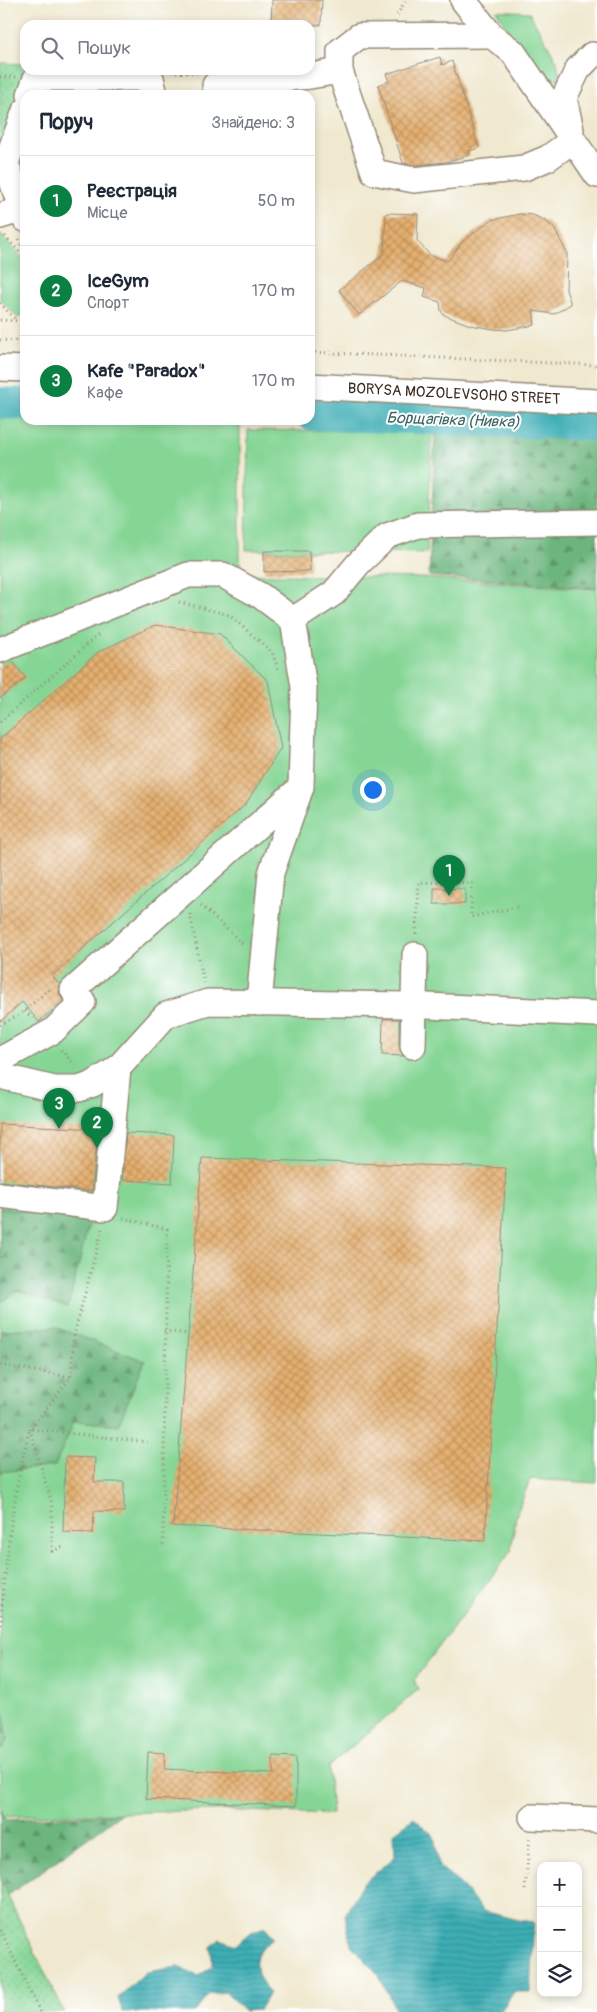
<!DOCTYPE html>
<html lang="uk">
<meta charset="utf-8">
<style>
:root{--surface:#fff;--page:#f6f6f7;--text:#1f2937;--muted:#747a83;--line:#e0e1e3;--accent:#0b8043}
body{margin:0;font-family:Pangolin,sans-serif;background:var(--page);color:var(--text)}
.controls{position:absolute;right:15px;bottom:15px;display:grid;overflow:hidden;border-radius:10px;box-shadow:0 2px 8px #0003}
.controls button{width:45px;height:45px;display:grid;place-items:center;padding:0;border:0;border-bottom:1px solid var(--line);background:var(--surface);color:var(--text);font:25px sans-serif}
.you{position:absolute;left:372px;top:789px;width:18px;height:18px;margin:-12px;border:4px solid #fff;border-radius:50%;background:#1a73e8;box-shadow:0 0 0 8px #1a73e833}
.badge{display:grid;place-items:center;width:32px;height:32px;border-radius:50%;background:var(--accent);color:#fff;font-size:16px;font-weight:700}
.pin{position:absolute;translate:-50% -41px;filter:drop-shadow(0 1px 2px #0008)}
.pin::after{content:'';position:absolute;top:26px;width:18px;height:15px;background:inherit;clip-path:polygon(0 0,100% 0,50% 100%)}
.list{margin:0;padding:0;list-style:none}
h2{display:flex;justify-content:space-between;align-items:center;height:65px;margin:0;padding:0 20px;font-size:21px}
h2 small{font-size:16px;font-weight:400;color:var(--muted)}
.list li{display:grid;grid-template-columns:32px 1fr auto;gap:15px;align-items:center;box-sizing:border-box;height:90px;padding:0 20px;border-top:1px solid var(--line)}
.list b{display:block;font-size:19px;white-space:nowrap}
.list p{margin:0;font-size:16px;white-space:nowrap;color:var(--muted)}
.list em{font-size:16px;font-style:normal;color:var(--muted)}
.icon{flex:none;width:28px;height:28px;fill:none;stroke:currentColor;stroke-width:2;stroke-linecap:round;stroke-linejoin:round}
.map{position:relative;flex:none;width:597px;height:2012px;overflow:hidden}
.search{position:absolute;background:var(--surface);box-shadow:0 2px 8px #0003;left:20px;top:20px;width:295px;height:55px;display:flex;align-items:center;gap:12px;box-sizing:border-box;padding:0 18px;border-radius:15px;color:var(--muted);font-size:19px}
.panel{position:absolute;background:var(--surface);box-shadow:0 2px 8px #0003;left:20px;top:90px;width:295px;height:335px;border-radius:15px}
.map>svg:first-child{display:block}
.green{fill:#85d595;stroke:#60805a}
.forest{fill:url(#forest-firs);stroke:#54704e}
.park{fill:url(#park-dots);stroke:#60805a}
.water{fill:url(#water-rules);stroke:#3c6c6a}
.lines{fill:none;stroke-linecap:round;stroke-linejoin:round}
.river{stroke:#3caeb5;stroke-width:32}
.building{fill:url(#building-cross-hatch)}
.minor-casing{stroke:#968a77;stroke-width:28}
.path{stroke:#968a77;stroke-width:3;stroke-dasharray:1 4;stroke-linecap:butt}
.minor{stroke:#fff;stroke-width:25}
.labels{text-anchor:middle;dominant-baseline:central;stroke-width:4;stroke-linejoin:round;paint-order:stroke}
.street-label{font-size:15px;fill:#3b2a1e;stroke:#fff}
.water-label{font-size:16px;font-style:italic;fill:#3b6562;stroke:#fff}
</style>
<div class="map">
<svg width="597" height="2012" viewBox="0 0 597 2012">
<defs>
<pattern id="forest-firs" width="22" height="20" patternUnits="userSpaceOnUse" patternTransform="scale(1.25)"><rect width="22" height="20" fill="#6cb67e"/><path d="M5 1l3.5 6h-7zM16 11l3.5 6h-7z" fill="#5a9467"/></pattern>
<pattern id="park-dots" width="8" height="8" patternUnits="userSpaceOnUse" patternTransform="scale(1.25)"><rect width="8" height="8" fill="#85d595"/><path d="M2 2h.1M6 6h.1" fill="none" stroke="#74b780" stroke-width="1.8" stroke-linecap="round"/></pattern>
<pattern id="water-rules" width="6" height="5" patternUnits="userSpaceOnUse" patternTransform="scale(1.25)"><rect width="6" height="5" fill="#3caeb5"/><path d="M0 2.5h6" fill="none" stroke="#348e93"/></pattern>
<pattern id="building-cross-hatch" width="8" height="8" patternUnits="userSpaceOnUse" patternTransform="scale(1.25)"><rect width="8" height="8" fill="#e5b070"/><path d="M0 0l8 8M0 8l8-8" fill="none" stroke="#bb8f5b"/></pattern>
</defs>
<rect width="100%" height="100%" fill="#fff"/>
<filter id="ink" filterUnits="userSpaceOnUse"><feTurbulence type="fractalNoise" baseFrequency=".02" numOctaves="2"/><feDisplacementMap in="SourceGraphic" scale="10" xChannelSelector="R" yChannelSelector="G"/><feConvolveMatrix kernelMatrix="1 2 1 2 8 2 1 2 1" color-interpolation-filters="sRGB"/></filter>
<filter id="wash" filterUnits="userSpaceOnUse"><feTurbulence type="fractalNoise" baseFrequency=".0096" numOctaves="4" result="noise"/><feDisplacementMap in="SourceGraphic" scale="20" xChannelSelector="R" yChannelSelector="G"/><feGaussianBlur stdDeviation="1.12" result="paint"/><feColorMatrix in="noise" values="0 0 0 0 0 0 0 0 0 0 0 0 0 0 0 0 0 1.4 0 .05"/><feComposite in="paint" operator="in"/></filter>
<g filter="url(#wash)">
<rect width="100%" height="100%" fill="#f0e9d0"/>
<g class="green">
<polygon points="496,10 529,12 557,61 560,78 549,83 538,78"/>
<polygon points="0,234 25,261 25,313 18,318 0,299"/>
<polygon points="0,408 25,409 25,420 240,420 240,574 423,578 597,589 597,1483 530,1479 516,1516 511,1551 414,1680 419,1689 328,1767 332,1814 215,1810 0,1817"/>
<polygon points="248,430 432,432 427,553 246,550"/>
</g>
<g class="forest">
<polygon points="435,431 597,431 597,588 429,576"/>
<polygon points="0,1208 90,1219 68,1307 17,1290 0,1303"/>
<polygon points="55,1327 145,1361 118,1425 74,1421 55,1466 0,1472 0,1330"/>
<polygon points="0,1690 8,1740 0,1751"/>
<polygon points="0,1810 5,1820 121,1814 3,1899 0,1894"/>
</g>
<g class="park">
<polygon points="0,63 25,64 25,70 33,70 0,154"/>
<polygon points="0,1880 64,2012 0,2012"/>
</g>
<g class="water">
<polygon points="414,1818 434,1836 439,1866 459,1883 483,1911 519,1920 534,1922 530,1992 514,1992 500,2012 397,2012 378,1974 351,1945 345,1915 363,1883 395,1857 394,1833"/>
<path d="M265 1927 273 1938C247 1958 254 1970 269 1993L259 2010 245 2011 225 1992 209 1994 195 2012H123L118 1998 146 1972 178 1967 199 1976 213 1966 211 1947 220 1939 236 1945 249 1933Z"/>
</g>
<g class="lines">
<g class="river">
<polyline points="0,403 25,404"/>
<polyline points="310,414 597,425"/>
</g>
</g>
<g id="blocks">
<g class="building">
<polygon points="272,0 322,0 321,25 271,25"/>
<polygon points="440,57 442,65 452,61 479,148 469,151 470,155 446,162 415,165 403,163 378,85 389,81 386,74"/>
<polygon points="386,213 418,214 417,241 431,256 448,261 462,242 491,220 520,214 533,215 546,221 554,228 567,253 566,290 571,304 554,314 533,311 535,325 507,330 494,329 470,325 444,315 441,311 440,302 424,297 426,288 402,281 359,315 339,290 384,254"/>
<polygon points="264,551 309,551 310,571 264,572"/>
<polygon points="155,625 220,634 268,681 281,748 245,805 52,976 60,985 59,993 63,1001 39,1022 22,1002 0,1022 0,739 98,652"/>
<polygon points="12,661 26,678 0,698 0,664"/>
<polygon points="434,888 465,889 465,904 434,904"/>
<polygon points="383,1019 399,1019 399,1046 403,1056 382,1055"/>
<polygon points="0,1124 98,1129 92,1191 0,1181"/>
<polygon points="126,1133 174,1135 172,1183 122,1180"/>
<polygon points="202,1158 506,1168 485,1541 173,1526"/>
<polygon points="65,1457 95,1458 94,1482 124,1482 124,1512 94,1511 93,1533 63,1532"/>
<polygon points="148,1752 165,1753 164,1769 273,1774 273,1756 296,1757 296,1806 146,1799"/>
</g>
</g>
</g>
<g filter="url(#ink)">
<use href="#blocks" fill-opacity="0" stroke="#968a77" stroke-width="1"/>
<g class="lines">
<defs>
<g id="minor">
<polyline points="463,0 491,35 513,52 597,175"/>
<polyline points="491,35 359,36 340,51 340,71 374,172 414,180 524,168 548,158 573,140"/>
<polyline points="215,85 310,76 340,71"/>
<polyline points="30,95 36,78 151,78 155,95"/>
<polyline points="25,111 6,163 25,219"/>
<polyline points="571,130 564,98 578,69 592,55"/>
<polyline points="0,216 20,210"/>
<polyline points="0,368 25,369"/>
<polyline points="310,386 597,402"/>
<polyline points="293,620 334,593 358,564 387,536 418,525 597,522"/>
<polyline points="0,650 188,575 223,575 261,596 293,620 304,687 301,787 271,873 259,1003"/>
<polyline points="413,1046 415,955"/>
<polyline points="0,1060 53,1031 83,1002 73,990 299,789"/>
<polyline points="0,1076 54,1089 79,1089 93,1084 118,1068 166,1015 208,1002 406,1005 597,1014"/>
<polyline points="0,1195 105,1208 118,1068"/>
<polyline points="532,1817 597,1820"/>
</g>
</defs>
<use href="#minor" class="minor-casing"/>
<g class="path">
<polyline points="397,15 406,0"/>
<polyline points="171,72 197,73"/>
<polyline points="0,77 16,77"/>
<polyline points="5,236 25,258"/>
<polyline points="19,239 21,245 25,246"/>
<polyline points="0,303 16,320"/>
<polyline points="0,320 25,321"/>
<polyline points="0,340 25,341"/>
<polyline points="310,352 597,365"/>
<polyline points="179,602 229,615 272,652 278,669"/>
<polyline points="0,722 98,635"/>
<polyline points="201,905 244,945"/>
<polyline points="190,914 204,983"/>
<polyline points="416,934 419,882 472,883 471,917 517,907"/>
<polyline points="25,1011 33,1019"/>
<polyline points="0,1025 19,1015 52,987"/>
<polyline points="61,1050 77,1067"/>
<polyline points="123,1218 167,1229 163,1546"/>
<polyline points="102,1229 74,1335 71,1377 30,1429 148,1442"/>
<polyline points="164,1331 189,1334"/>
<polyline points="0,1365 71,1377"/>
<polyline points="30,1429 52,1504 52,1551 66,1546"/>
<path d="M0 1630C6 1563 12 1494 30 1429"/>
<polyline points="525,1890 530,1836"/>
<polyline points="0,1930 40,2012"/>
</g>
<use href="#minor" class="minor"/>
</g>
</g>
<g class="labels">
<g class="street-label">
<text transform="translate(454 394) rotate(3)">BORYSA MOZOLEVSOHO STREET</text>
</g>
<g class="water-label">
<text transform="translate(453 420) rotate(2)">Борщагівка (Нивка)</text>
</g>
</g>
</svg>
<div class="controls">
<button>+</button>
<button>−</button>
<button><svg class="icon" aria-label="layers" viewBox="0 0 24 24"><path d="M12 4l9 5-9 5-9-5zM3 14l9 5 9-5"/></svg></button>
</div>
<div class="you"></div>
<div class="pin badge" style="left:449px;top:896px">1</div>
<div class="pin badge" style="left:97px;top:1148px">2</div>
<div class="pin badge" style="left:59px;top:1129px">3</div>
<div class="search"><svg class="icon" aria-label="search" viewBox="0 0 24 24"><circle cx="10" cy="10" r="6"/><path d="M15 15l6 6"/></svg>Пошук</div>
<section class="panel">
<h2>Поруч<small>Знайдено: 3</small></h2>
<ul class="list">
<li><span class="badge">1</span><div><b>Реєстрація</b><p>Місце</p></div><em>50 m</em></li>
<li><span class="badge">2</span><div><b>IceGym</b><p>Спорт</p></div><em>170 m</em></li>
<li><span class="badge">3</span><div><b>Kafe &quot;Paradox&quot;</b><p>Кафе</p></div><em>170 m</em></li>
</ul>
</section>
</div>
